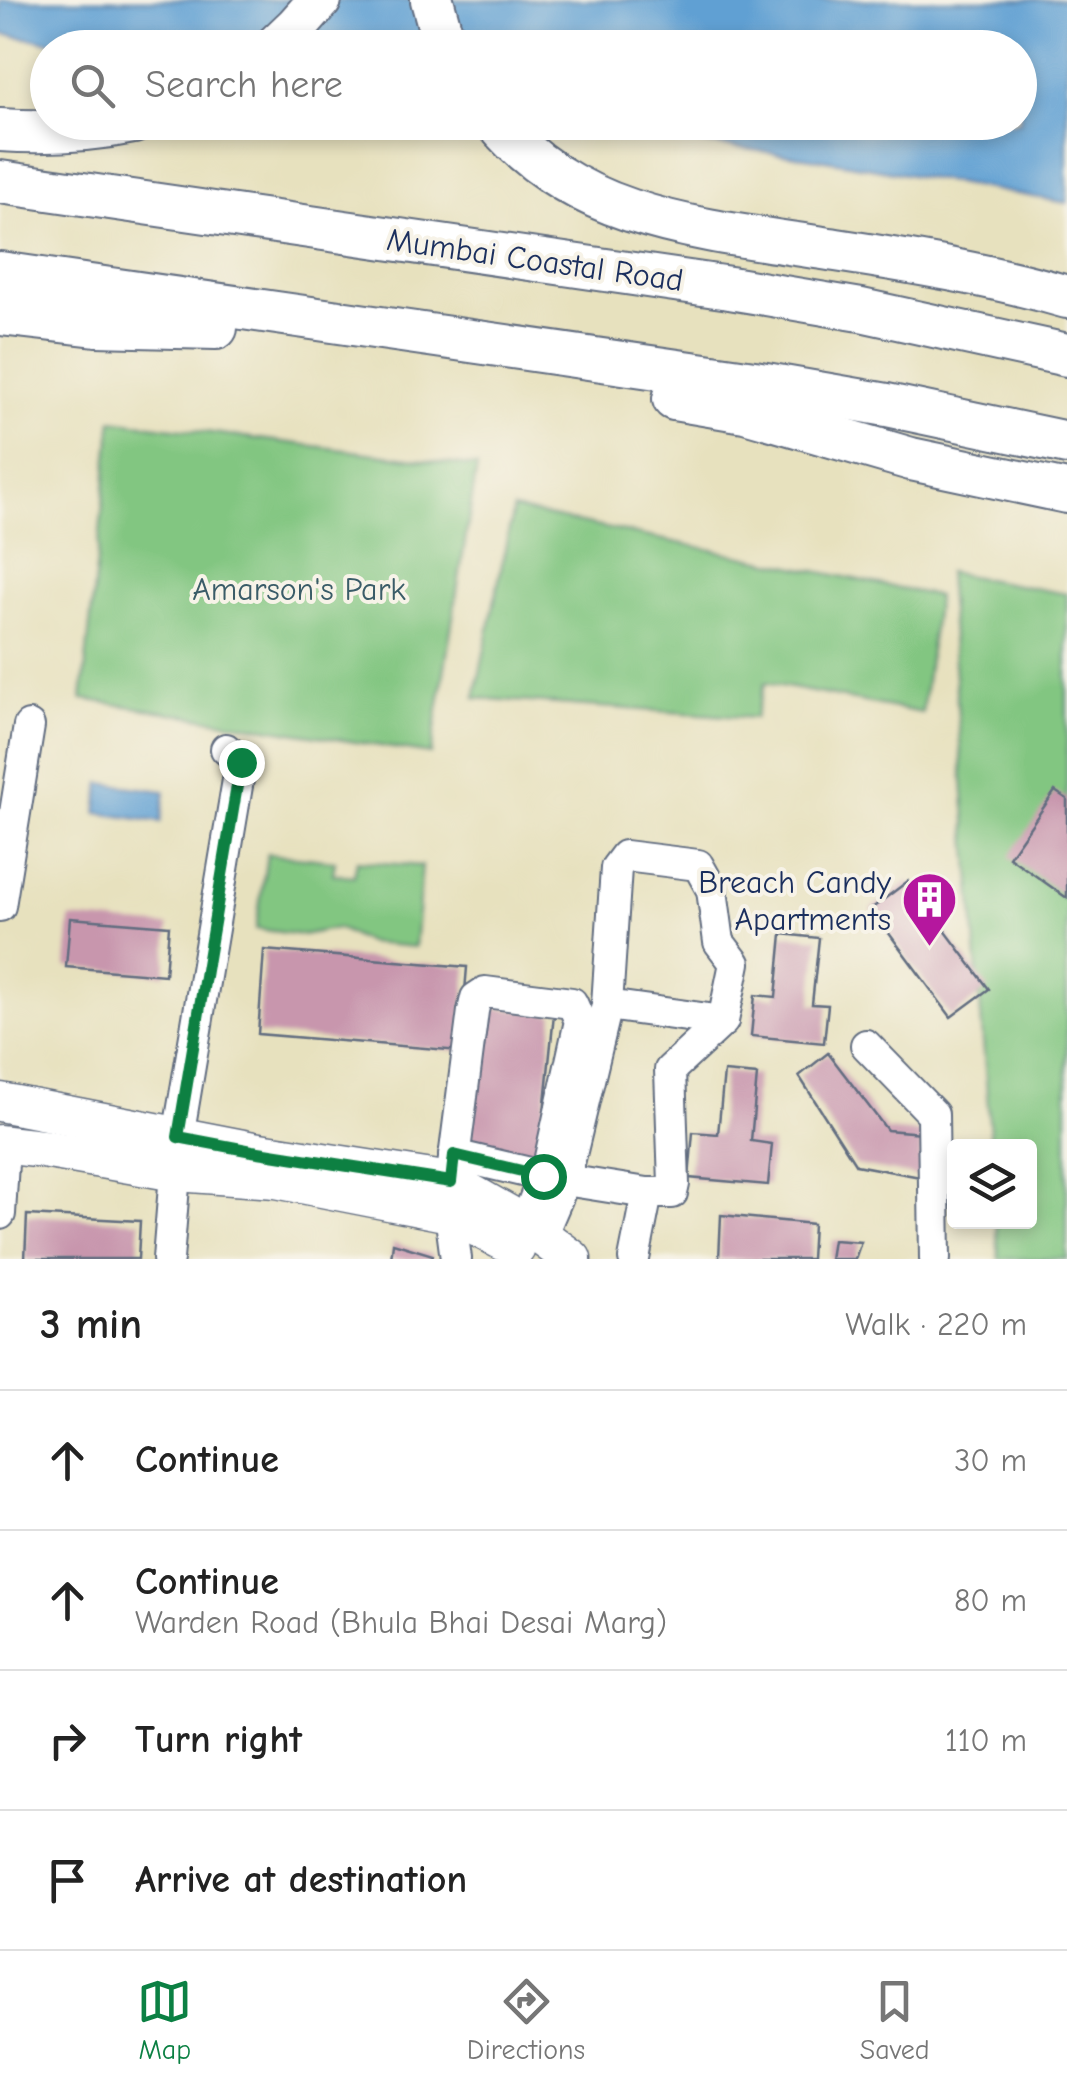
<!DOCTYPE html>
<meta charset="utf-8">
<style>
:root{--surface:#fff;--page:#f2f2f2;--text:#222;--muted:#767676;--line:#e0e0e0;--accent:#0b8043}
body{margin:0;font-family:"Comic Neue",sans-serif;background:var(--page);color:var(--text)}
.controls{position:absolute;right:30px;bottom:30px;display:grid;overflow:hidden;border-radius:10px;box-shadow:0 5px 15px #0003}
.controls button{width:90px;height:90px;display:grid;place-items:center;padding:0;border:0;border-bottom:2px solid var(--line);background:var(--surface);color:var(--text);font:50px sans-serif}
.stop{position:absolute;width:30px;height:30px;margin:-22px;border:8px solid #0b8043;border-radius:50%;background:#fff}
.stop.end{background:#0b8043;border-color:#fff;box-shadow:0 2px 10px #0008}
.list{margin:0;padding:0;list-style:none}
h2{display:flex;justify-content:space-between;align-items:center;height:130px;margin:0;padding:0 40px;font-size:42px}
h2 small{font-size:32px;font-weight:400;color:var(--muted)}
.list li{display:grid;grid-template-columns:65px 1fr auto;gap:30px;align-items:center;box-sizing:border-box;height:140px;padding:0 40px;border-top:2px solid var(--line)}
.list b{display:block;font-size:38px;white-space:nowrap}
.list p{margin:0;font-size:32px;white-space:nowrap;color:var(--muted)}
.list em{font-size:32px;font-style:normal;color:var(--muted)}
.icon{flex:none;width:55px;height:55px;fill:none;stroke:currentColor;stroke-width:2;stroke-linecap:round;stroke-linejoin:round}
.map{position:relative;flex:none;width:1067px;height:1259px;overflow:hidden}
.search{position:absolute;background:var(--surface);box-shadow:0 5px 15px #0003;left:30px;right:30px;top:30px;height:110px;display:flex;align-items:center;gap:25px;box-sizing:border-box;padding:0 35px;border-radius:55px;color:var(--muted);font-size:38px}
.sheet{height:690px;background:var(--surface)}
nav{display:flex;justify-content:space-around;align-items:center;box-sizing:border-box;height:140px;border-top:2px solid var(--line);background:var(--surface);font-size:28px;color:var(--muted)}
nav a{display:grid;justify-items:center;gap:5px}
nav .on{color:var(--accent)}
.map>svg:first-child{display:block}
.green{fill:#82c681;stroke:#4e7a70;stroke-width:2.5}
.water{fill:#61a0d3;stroke:#3e6898;stroke-width:2.5}
.building{fill:#c896ad}
.lines{fill:none;stroke-linecap:round;stroke-linejoin:round}
.minor-casing{stroke:#626d80;stroke-width:34}
.major-casing{stroke:#626d80;stroke-width:41}
.highway-casing{stroke:#626d80;stroke-width:46}
.minor{stroke:#fff;stroke-width:30}
.major{stroke:#fff;stroke-width:38}
.highway{stroke:#fff;stroke-width:42}
.route{stroke:#0b8043;stroke-width:12}
.labels{text-anchor:middle;dominant-baseline:central;stroke-width:8;stroke-linejoin:round;paint-order:stroke}
.street-label{font-size:32px;fill:#1b2f5e;stroke:#f7f3e8}
.park-label{font-size:32px;fill:#3a5c68;stroke:#f7f3e8}
.poi-label{font-size:32px;fill:#1b2f5e;stroke:#f7f3e8;text-anchor:end}
</style>
<div class="map">
<svg width="1067" height="1259" viewBox="0 0 1067 1259">
<rect width="100%" height="100%" fill="#f7f3e8"/>
<filter id="ink" filterUnits="userSpaceOnUse"><feTurbulence type="fractalNoise" baseFrequency=".01" numOctaves="2"/><feDisplacementMap in="SourceGraphic" scale="20" xChannelSelector="R" yChannelSelector="G"/><feConvolveMatrix kernelMatrix="1 2 1 2 8 2 1 2 1" color-interpolation-filters="sRGB"/></filter>
<filter id="wash" filterUnits="userSpaceOnUse"><feTurbulence type="fractalNoise" baseFrequency=".0048" numOctaves="4" result="noise"/><feDisplacementMap in="SourceGraphic" scale="40" xChannelSelector="R" yChannelSelector="G"/><feGaussianBlur stdDeviation="2.25" result="paint"/><feColorMatrix in="noise" values="0 0 0 0 0 0 0 0 0 0 0 0 0 0 0 0 0 1.4 0 .05"/><feComposite in="paint" operator="in"/></filter>
<g filter="url(#wash)">
<rect width="100%" height="100%" fill="#e7e1be"/>
<g class="green">
<polygon points="112,420 477,467 431,754 82,699"/>
<polygon points="513,509 937,596 922,713 765,683 755,718 475,698"/>
<polygon points="947,572 1067,594 1067,1259 999,1259 996,1222 1030,1222 1030,1146 991,1146"/>
<polygon points="267,854 335,861 333,874 354,876 357,861 422,866 415,947 369,943 337,928 302,935 256,929"/>
</g>
<g class="water">
<polygon points="0,0 1067,0 1067,203 826,160 558,123 1020,122 1020,48 84,47 0,34"/>
<polygon points="101,783 165,791 161,822 97,813"/>
</g>
<g id="blocks">
<g class="building">
<polygon points="1055,791 1067,799 1067,898 1009,857"/>
<polygon points="908,881 989,989 951,1017 871,909"/>
<polygon points="70,918 169,926 165,975 66,967"/>
<polygon points="782,934 819,938 812,1004 828,1005 824,1043 751,1036 755,995 776,997"/>
<polygon points="264,950 467,967 460,1051 258,1034"/>
<polygon points="483,1007 554,1014 539,1162 469,1155"/>
<polygon points="828,1053 887,1130 922,1133 920,1177 856,1165 799,1076"/>
<polygon points="724,1072 757,1075 751,1141 772,1144 768,1185 689,1178 693,1132 718,1134"/>
<polygon points="27,1215 140,1221 138,1259 25,1259"/>
<polygon points="721,1215 813,1224 811,1259 719,1259"/>
<polygon points="833,1240 861,1242 855,1259 830,1259"/>
<polygon points="393,1243 433,1255 432,1259 391,1259"/>
</g>
</g>
</g>
<g filter="url(#ink)">
<use href="#blocks" fill-opacity="0" stroke="#626d80" stroke-width="2.5"/>
<g class="lines">
<defs>
<g id="minor">
<polyline points="0,906 29,726"/>
<polyline points="607,1005 723,1021"/>
<polyline points="866,1045 933,1114 935,1259"/>
<polyline points="454,1155 543,1176"/>
<polyline points="565,1180 647,1193"/>
<polyline points="451,1182 473,1011 476,998 485,992 572,1003 580,1021 549,1162 525,1224"/>
<polyline points="450,1213 456,1259"/>
<polyline points="0,1214 4,1145"/>
<polyline points="541,1236 565,1180 607,1005 616,868 625,856 698,865 712,890 719,942 735,963 723,1021 670,1070 674,1184 672,1193 647,1193 634,1259"/>
<polyline points="168,1259 178,1137 241,762 226,749"/>
</g>
<g id="major">
<polyline points="0,1102 253,1151 451,1182 525,1224 572,1259"/>
<polyline points="0,1144 43,1149 176,1172 276,1179 450,1213 516,1248"/>
</g>
<g id="highway">
<polyline points="432,0 440,29 448,48"/>
<polyline points="274,48 297,26 320,0"/>
<path d="M496 122C580 224 716 231 836 250 914 262 991 275 1067 297"/>
<path d="M0 130C46 133 89 131 134 122"/>
<polyline points="0,182 730,288 861,310 1067,355"/>
<polyline points="0,273 754,382 887,405 1067,443"/>
<polyline points="0,314 96,325 216,328"/>
<polyline points="674,399 745,411 911,459 1067,492"/>
</g>
</defs>
<use href="#minor" class="minor-casing"/>
<use href="#major" class="major-casing"/>
<use href="#highway" class="highway-casing"/>
<use href="#minor" class="minor"/>
<use href="#major" class="major"/>
<use href="#highway" class="highway"/>
</g>
</g>
<g class="lines" filter="url(#ink)">
<polyline class="route" points="241,762 178,1137 252,1151 451,1182 454,1155 543,1176"/>
</g>
<defs>
<symbol id="building-pin" viewBox="-11 -11 22 30"><path d="M0 17L-7.5 6A9.5 9.5 0 1 1 7.5 6Z" fill="#b5179e" stroke="#f7f3e8"/><path d="M-4-6H4V6H1V3H-1V6H-4ZM-2.5-4.3h1.7v1.8h-1.7ZM.8-4.3h1.7v1.8H.8ZM-2.5-1h1.7V.8h-1.7ZM.8-1h1.7V.8H.8Z" fill="#fff"/></symbol>
</defs>
<g fill-rule="evenodd">
<use href="#building-pin" x="898" y="868" width="63" height="86"/>
</g>
<g class="labels">
<g class="street-label">
<text transform="translate(535 260) rotate(8)">Mumbai Coastal Road</text>
</g>
<g class="park-label">
<text x="299" y="589">Amarson's Park</text>
</g>
<g class="poi-label">
<text x="891" y="882">Breach Candy<tspan x="891" dy="37">Apartments</tspan></text>
</g>
</g>
</svg>
<div class="controls">
<button><svg class="icon" aria-label="layers" viewBox="0 0 24 24"><path d="M12 4l9 5-9 5-9-5zM3 14l9 5 9-5"/></svg></button>
</div>
<div class="stop" style="left:543px;top:1176px"></div>
<div class="stop end" style="left:241px;top:762px"></div>
<div class="search"><svg class="icon" aria-label="search" viewBox="0 0 24 24"><circle cx="10" cy="10" r="6"/><path d="M15 15l6 6"/></svg>Search here</div>
</div>
<section class="sheet">
<h2>3 min<small>Walk · 220 m</small></h2>
<ul class="list">
<li><svg class="icon" aria-label="ahead" viewBox="0 0 24 24"><path d="M12 20V5M6 11l6-6 6 6"/></svg><div><b>Continue</b></div><em>30 m</em></li>
<li><svg class="icon" aria-label="ahead" viewBox="0 0 24 24"><path d="M12 20V5M6 11l6-6 6 6"/></svg><div><b>Continue</b><p>Warden Road (Bhula Bhai Desai Marg)</p></div><em>80 m</em></li>
<li><svg class="icon" aria-label="right" viewBox="0 0 24 24"><path d="M7 20v-9h11M14 6l5 5-5 5"/></svg><div><b>Turn right</b></div><em>110 m</em></li>
<li><svg class="icon" aria-label="arrive" viewBox="0 0 24 24"><path d="M6 21V4h12l-3 4 3 4H6"/></svg><div><b>Arrive at destination</b></div></li>
</ul>
</section>
<nav>
<a class="on"><svg class="icon" aria-label="map" viewBox="0 0 24 24"><path d="M3 6l6-2 6 2 6-2v14l-6 2-6-2-6 2zM9 4v14M15 6v14"/></svg>Map</a>
<a><svg class="icon" aria-label="directions" viewBox="0 0 24 24"><path d="M12 3l9 9-9 9-9-9zM9 14v-3h6M13 9l2 2-2 2"/></svg>Directions</a>
<a><svg class="icon" aria-label="saved" viewBox="0 0 24 24"><path d="M7 4h10v16l-5-4-5 4z"/></svg>Saved</a>
</nav>
